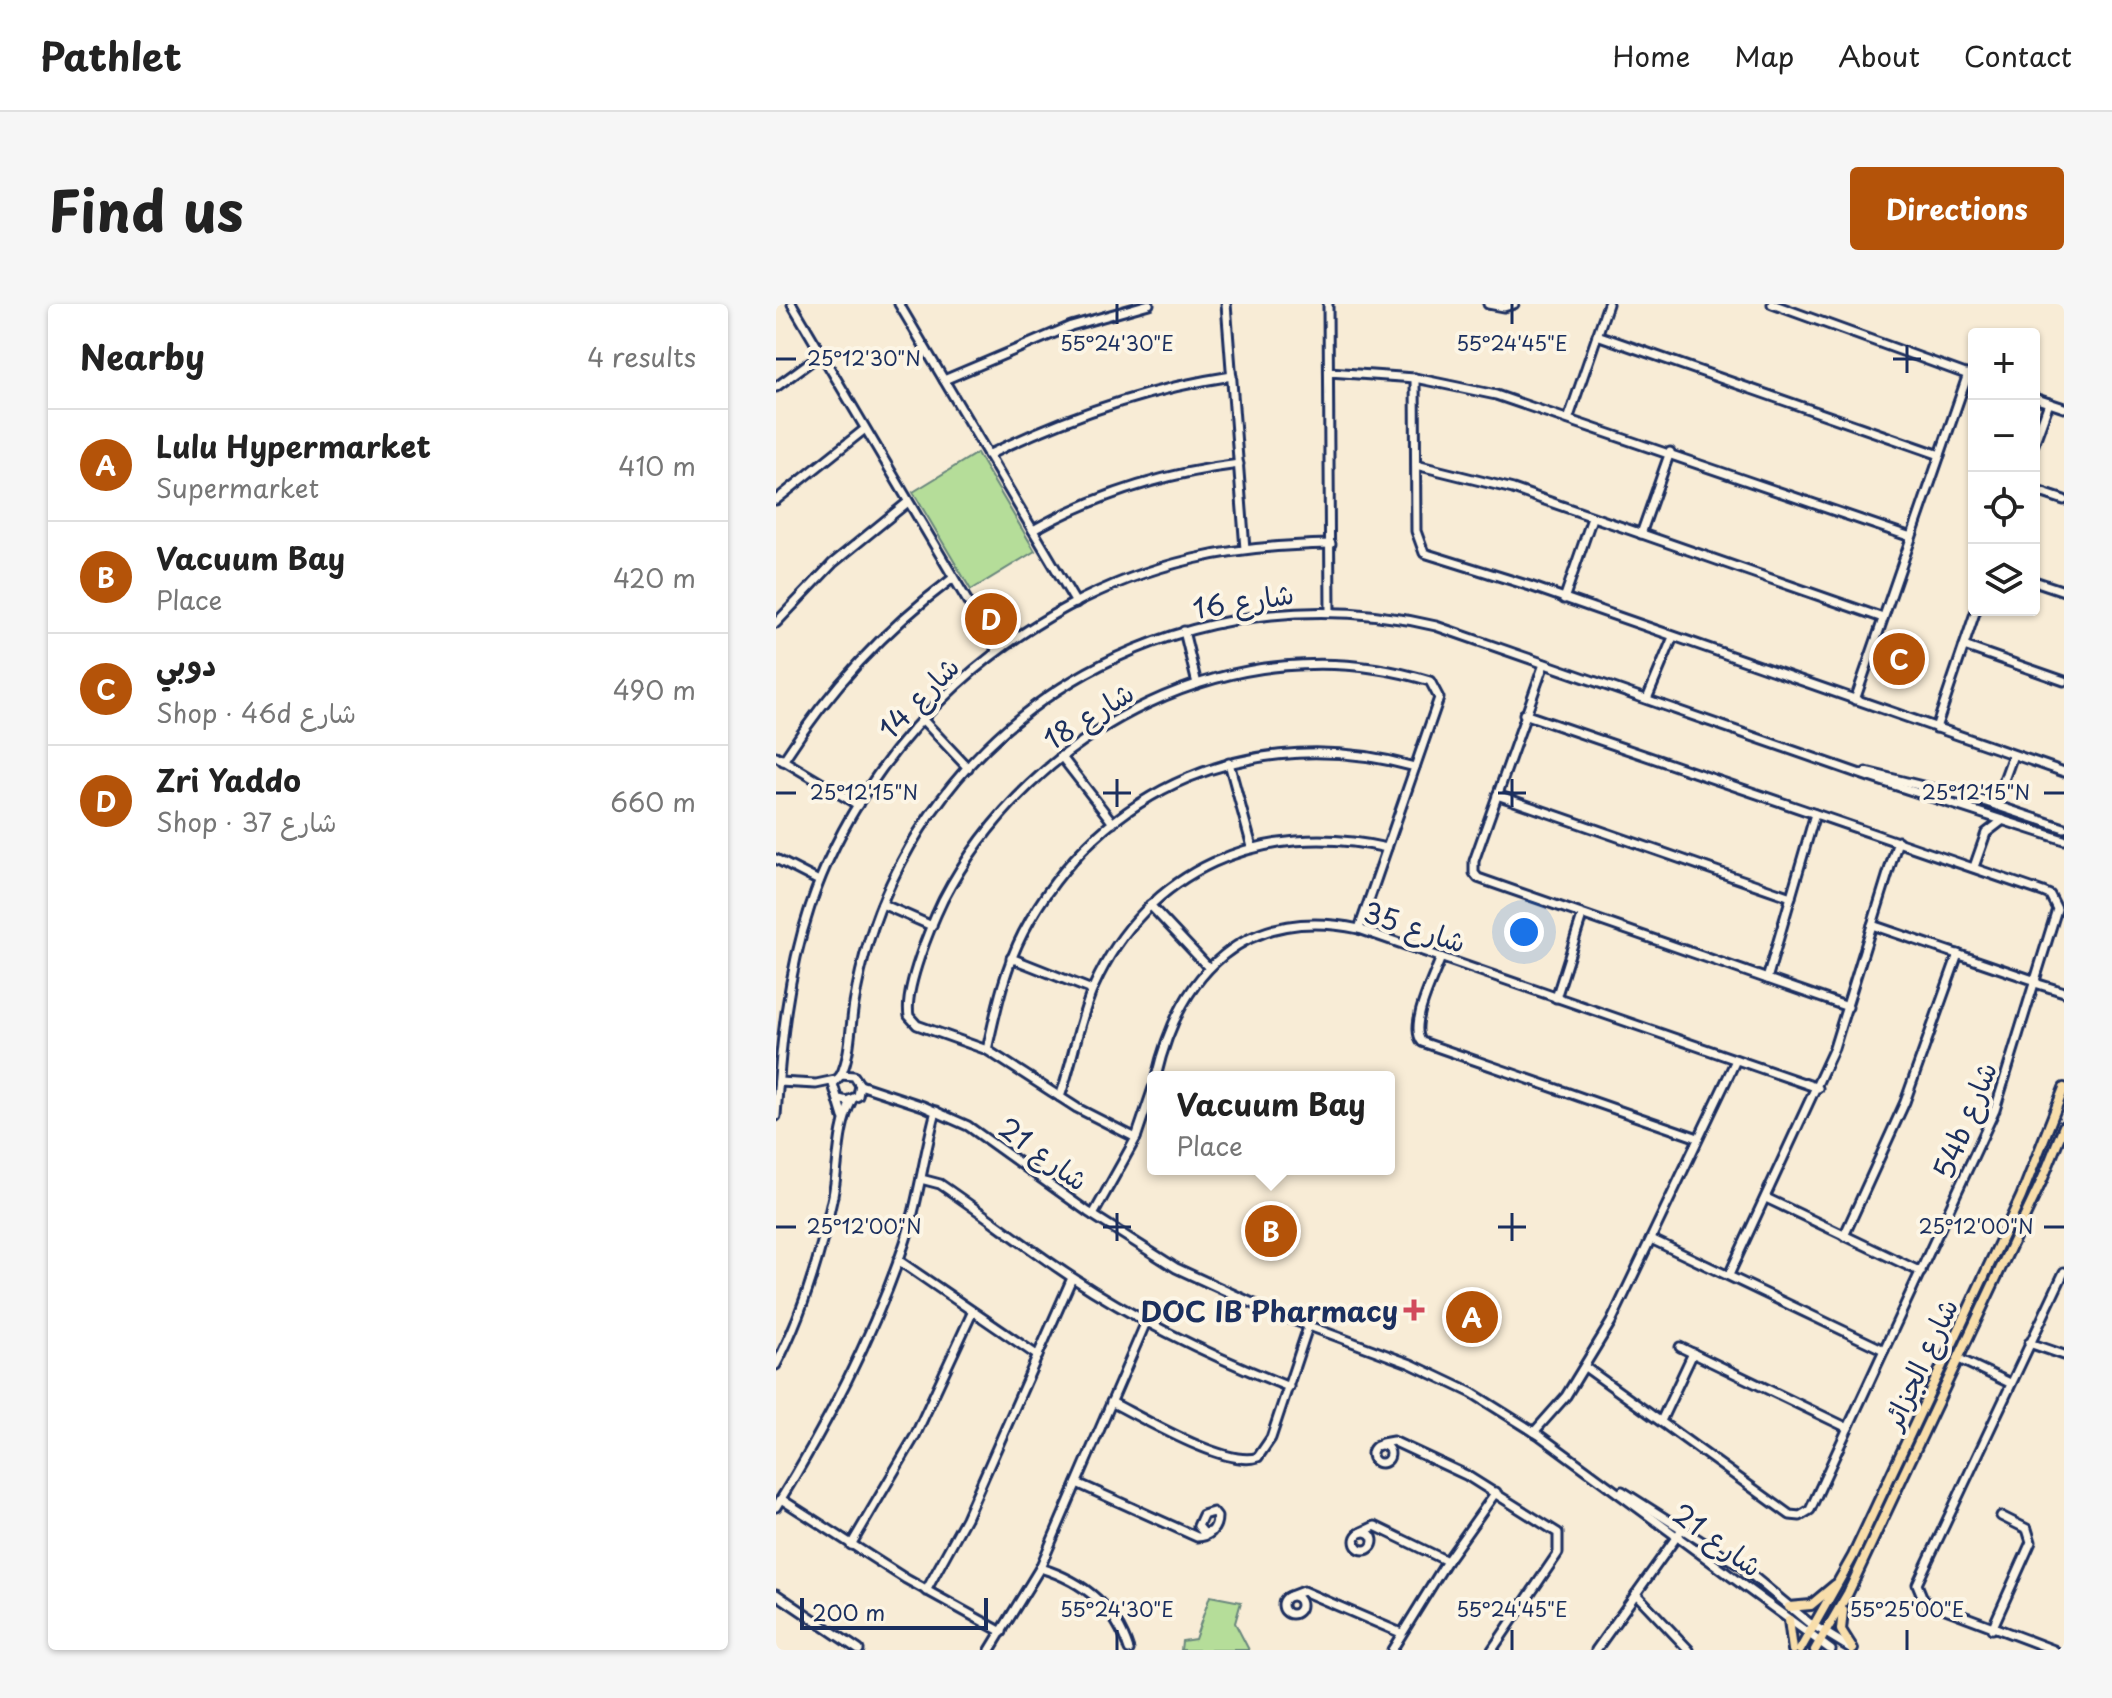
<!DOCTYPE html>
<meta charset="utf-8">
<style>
:root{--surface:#fff;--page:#f6f6f6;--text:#222;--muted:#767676;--line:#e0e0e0;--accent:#b45309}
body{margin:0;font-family:"Playpen Sans","Playpen Sans Arabic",sans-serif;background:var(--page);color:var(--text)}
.controls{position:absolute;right:24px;top:24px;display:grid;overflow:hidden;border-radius:8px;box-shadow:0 2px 6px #0004}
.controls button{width:72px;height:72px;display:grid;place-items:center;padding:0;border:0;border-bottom:2px solid var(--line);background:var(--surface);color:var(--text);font:40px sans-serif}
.scale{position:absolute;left:24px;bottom:20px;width:188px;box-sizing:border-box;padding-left:8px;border:4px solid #1b2f5e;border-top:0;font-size:22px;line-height:28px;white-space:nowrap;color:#1b2f5e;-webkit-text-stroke:6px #fcf5e5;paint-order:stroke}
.you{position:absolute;left:748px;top:628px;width:28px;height:28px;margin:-20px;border:6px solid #fff;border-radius:50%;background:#1a73e8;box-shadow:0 0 0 12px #1a73e833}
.badge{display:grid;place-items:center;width:52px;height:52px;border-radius:50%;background:var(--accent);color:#fff;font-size:26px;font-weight:700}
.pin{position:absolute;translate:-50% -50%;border:4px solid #fff;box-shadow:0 2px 8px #0006}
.popup{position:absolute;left:371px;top:767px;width:248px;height:104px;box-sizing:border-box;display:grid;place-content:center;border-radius:8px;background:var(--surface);filter:drop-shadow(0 2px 6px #0005);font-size:26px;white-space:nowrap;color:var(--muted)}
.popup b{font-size:30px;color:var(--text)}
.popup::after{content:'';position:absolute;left:50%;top:100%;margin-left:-16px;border:16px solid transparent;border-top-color:var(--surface)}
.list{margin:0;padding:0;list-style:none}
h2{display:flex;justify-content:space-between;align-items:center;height:104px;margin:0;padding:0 32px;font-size:34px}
h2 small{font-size:26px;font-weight:400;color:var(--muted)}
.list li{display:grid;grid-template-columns:52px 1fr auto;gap:24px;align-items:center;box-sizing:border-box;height:112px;padding:0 32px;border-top:2px solid var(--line)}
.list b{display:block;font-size:30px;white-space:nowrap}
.list p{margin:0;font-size:26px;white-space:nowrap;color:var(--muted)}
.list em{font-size:26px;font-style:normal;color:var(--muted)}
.icon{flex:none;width:44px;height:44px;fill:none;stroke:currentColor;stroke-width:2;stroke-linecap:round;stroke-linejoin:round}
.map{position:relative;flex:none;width:1288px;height:1346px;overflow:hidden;border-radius:8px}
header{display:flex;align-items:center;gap:48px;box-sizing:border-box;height:112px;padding:0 40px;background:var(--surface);border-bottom:2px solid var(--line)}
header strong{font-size:38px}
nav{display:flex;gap:44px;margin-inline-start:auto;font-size:28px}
.intro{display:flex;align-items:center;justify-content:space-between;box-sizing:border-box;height:192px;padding:0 48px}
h1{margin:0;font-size:56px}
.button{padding:20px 36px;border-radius:8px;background:var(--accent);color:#fff;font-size:28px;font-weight:700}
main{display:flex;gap:48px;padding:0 48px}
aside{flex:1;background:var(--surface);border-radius:8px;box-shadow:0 2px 6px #0004}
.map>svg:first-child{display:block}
.green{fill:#b5dd99;stroke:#68867c;stroke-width:2}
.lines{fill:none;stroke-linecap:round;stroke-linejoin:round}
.minor-casing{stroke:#1b2f5e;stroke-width:13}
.major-casing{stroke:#1b2f5e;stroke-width:14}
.minor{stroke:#fcf5e5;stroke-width:7}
.major{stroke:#f8deab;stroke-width:8}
.ticks{fill:none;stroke:#1b2f5e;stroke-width:3}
.poi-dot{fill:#d1495b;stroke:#fcf5e5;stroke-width:3}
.labels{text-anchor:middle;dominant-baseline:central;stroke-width:8;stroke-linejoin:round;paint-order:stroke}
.street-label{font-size:28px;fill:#1b2f5e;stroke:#fcf5e5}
.poi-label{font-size:28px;font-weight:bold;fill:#1b2f5e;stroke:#fcf5e5;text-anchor:end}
.ticks-label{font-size:20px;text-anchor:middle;fill:#1b2f5e;stroke:#fcf5e5;stroke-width:8;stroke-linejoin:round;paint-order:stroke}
</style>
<header>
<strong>Pathlet</strong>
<nav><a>Home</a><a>Map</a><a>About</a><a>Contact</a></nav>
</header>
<div class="intro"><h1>Find us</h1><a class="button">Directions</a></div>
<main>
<aside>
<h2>Nearby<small>4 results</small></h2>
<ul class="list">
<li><span class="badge">A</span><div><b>Lulu Hypermarket</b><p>Supermarket</p></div><em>410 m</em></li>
<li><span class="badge">B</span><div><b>Vacuum Bay</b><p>Place</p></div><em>420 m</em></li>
<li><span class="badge">C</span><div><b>دوبي</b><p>Shop · 46d شارع</p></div><em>490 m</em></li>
<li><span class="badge">D</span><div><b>Zri Yaddo</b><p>Shop · شارع 37</p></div><em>660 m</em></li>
</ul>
</aside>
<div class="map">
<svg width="1288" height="1346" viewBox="0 0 1288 1346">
<rect width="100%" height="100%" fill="#f8ecd6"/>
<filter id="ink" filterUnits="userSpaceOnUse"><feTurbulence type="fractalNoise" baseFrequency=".0125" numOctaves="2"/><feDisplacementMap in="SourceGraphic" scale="16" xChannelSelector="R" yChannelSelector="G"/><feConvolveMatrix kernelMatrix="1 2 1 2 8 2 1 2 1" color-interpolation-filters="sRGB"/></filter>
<g filter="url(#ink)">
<g class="green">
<polygon points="201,149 259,247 195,286 137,188"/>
<polygon points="434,1292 465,1298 459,1319 473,1346 405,1346 406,1337 419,1335"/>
</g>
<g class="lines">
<defs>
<g id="minor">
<polyline points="16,0 221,347"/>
<polyline points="123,0 300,299"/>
<polyline points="450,0 469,245"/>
<polyline points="552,0 554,308"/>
<polyline points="712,0 728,3 738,0"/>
<polyline points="996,0 1198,73"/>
<polyline points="821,31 1164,151"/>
<polyline points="553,68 639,74 720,91 1135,233"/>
<polyline points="639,74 640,227 648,249 754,282 1288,468"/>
<polyline points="168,76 295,22 373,0"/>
<polyline points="0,83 45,50"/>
<polyline points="1258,94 1288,104"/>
<polyline points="793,113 832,0"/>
<polyline points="1258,140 1273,99"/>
<path d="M212 151C291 112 369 85 456 72"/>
<polyline points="640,161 737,185 1107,314"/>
<polyline points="1258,186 1288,196"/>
<polyline points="0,196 89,125"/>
<path d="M257 226C322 190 390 169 463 160"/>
<polyline points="865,230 894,148"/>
<polyline points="1258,277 1288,287"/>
<polyline points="788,295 816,214"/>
<polyline points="0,319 57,259 132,198"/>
<polyline points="408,327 421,380"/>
<polyline points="1188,342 1288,377"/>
<polyline points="768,360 698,557 698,569 702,574 1072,703"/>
<polyline points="871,395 897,333"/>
<polyline points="1079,396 1192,70"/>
<polyline points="748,410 1267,588 1274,591 1281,605 1219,806 1034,1206 1024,1212 1014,1211 809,1063"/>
<polyline points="146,415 192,464"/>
<polyline points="1160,424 1200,306"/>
<polyline points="0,452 82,501"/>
<polyline points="285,452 337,519"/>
<path d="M7 457C54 384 108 326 177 274"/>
<polyline points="453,459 476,543"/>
<polyline points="1090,468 1207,497 1288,524"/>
<polyline points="721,491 1015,593"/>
<polyline points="1208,497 1225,484 1237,451"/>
<polyline points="0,555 43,577"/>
<polyline points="1198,563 1210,529 1227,516"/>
<polyline points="106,600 156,622"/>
<polyline points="374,601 433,664"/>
<polyline points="1096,621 1260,677"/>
<path d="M665 653C658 673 632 722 646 738L922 834"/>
<polyline points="235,654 316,686"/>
<polyline points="991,675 1039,510"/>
<polyline points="1259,679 1288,688"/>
<polyline points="780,694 806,612"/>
<path d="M211 746C220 706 228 666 247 629 324 481 481 418 639 463"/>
<path d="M65 771C75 749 74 723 78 700 85 658 97 617 115 579 212 371 440 270 660 322L1093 473 1288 536"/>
<path d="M380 773C404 669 469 601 583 625L1042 784"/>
<polyline points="3,778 40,780 59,776"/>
<polyline points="84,781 147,802 192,822 312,908 400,964 498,1009 635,1060 696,1089 763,1131 1055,1346"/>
<path d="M284 793C297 757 302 718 318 682 371 565 487 515 611 544"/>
<polyline points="63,795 71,797 82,792 84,781 78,772 65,771 57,780 67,813"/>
<path d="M0 812C5 741 11 672 34 603 91 433 242 296 417 255 463 244 509 241 555 240"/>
<path d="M360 834 301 804 211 746 141 721 133 712C128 685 155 621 167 596 256 424 462 317 654 377L663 394 583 625"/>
<path d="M145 875 164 880C208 910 250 943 294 972 363 1018 437 1053 513 1083"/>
<polyline points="990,894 1145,968"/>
<polyline points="317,911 360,834 377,784"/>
<polyline points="1068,932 1129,798 1182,650"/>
<polyline points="875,935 1108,1046"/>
<polyline points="122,956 262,1052"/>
<polyline points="953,971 1058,744 1122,537"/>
<polyline points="1253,1039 1288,1051"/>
<polyline points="904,1043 1072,1124"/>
<polyline points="1183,1055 1234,1079"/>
<path d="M0 1061C27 1009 45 949 57 892 63 861 61 824 76 796"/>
<path d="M335 1098C365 1113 452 1165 482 1153L495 1134 532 1023"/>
<polyline points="885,1117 917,1049"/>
<polyline points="758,1128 790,1092 835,1018 960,756"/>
<polyline points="606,1139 617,1137 690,1171 782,1229 782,1249 716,1346"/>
<circle cx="605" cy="1150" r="9"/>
<path d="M301 1179 421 1233C433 1233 441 1225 441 1213L437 1208 427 1211 422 1222 428 1229 435 1228"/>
<polyline points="846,1187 966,1263 1032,1318 1076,1345"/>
<polyline points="5,1195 130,1275 226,1328"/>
<path d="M0 1203C51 1121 98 1030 129 938 143 895 148 850 160 807"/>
<polyline points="586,1228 599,1222 671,1257"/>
<circle cx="588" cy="1237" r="9"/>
<polyline points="75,1241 139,1132 196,1009"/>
<path d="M264 1264C307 1277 339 1302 353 1346"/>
<polyline points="150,1287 190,1214 296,974"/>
<polyline points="0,1290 83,1346"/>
<polyline points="860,1290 913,1346"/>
<circle cx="516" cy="1301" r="9"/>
<polyline points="514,1292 527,1287 625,1329"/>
<polyline points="1216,1325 1255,1238 1251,1225 1225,1212"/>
<polyline points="214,1346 264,1264 370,1018"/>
<polyline points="616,1346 671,1257 720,1188"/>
<polyline points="820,1346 904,1228"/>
<polyline points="1278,1346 1148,1297 1141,1280 1288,968"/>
</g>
<g id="major">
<polyline points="1013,1303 1035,1301 1059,1281"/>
<polyline points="1067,1306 1065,1326 1077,1345"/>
<polyline points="1013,1316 1017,1346"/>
<polyline points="1024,1346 1077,1252 1245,893 1288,784"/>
<polyline points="1039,1346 1072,1289 1267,874 1288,822"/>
</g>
</defs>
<use href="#minor" class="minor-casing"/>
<use href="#major" class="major-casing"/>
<use href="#minor" class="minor"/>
<use href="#major" class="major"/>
</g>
</g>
<path class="ticks" d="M341 0V20M736 0V20M1131 41V69M0 55H20M1117 55H1145M341 475V503M736 475V503M0 489H20M327 489H355M722 489H750M1268 489H1288M341 909V937M736 909V937M0 923H20M327 923H355M722 923H750M1268 923H1288M341 1326V1346M736 1326V1346M1131 1326V1346"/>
<path class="poi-dot" d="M634 994h8v8h8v8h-8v8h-8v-8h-8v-8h8z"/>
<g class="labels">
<g class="street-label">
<text transform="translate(467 296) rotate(-9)">شارع 16</text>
<text transform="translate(142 393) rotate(-46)">شارع 14</text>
<text transform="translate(312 411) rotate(-32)">شارع 18</text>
<text transform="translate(639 622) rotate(18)">شارع 35</text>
<text transform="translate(1188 816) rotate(-68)">54b شارع</text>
<text transform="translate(268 849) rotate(36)">شارع 21</text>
<text transform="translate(1143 1059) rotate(-65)">شارع الجزائر</text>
<text transform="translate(942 1235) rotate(36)">شارع 21</text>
</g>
<g class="poi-label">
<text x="622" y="1006">DOC IB Pharmacy</text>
</g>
</g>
<g class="ticks-label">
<text x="341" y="47">55°24'30"E</text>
<text x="736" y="47">55°24'45"E</text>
<text x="88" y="62">25°12'30"N</text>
<text x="88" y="496">25°12'15"N</text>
<text x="1200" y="496">25°12'15"N</text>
<text x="88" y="930">25°12'00"N</text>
<text x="1200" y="930">25°12'00"N</text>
<text x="341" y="1313">55°24'30"E</text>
<text x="736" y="1313">55°24'45"E</text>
<text x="1131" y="1313">55°25'00"E</text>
</g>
</svg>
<div class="controls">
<button>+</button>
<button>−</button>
<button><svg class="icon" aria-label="locate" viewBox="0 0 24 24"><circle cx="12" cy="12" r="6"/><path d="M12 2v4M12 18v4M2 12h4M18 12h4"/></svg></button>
<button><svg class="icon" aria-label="layers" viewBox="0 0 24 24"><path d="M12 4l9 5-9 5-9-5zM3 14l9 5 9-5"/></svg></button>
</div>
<div class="scale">200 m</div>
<div class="you"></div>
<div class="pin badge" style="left:696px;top:1013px">A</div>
<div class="pin badge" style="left:495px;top:927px">B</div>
<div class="popup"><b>Vacuum Bay</b>Place</div>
<div class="pin badge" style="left:1123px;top:355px">C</div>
<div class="pin badge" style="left:215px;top:315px">D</div>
</div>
</main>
